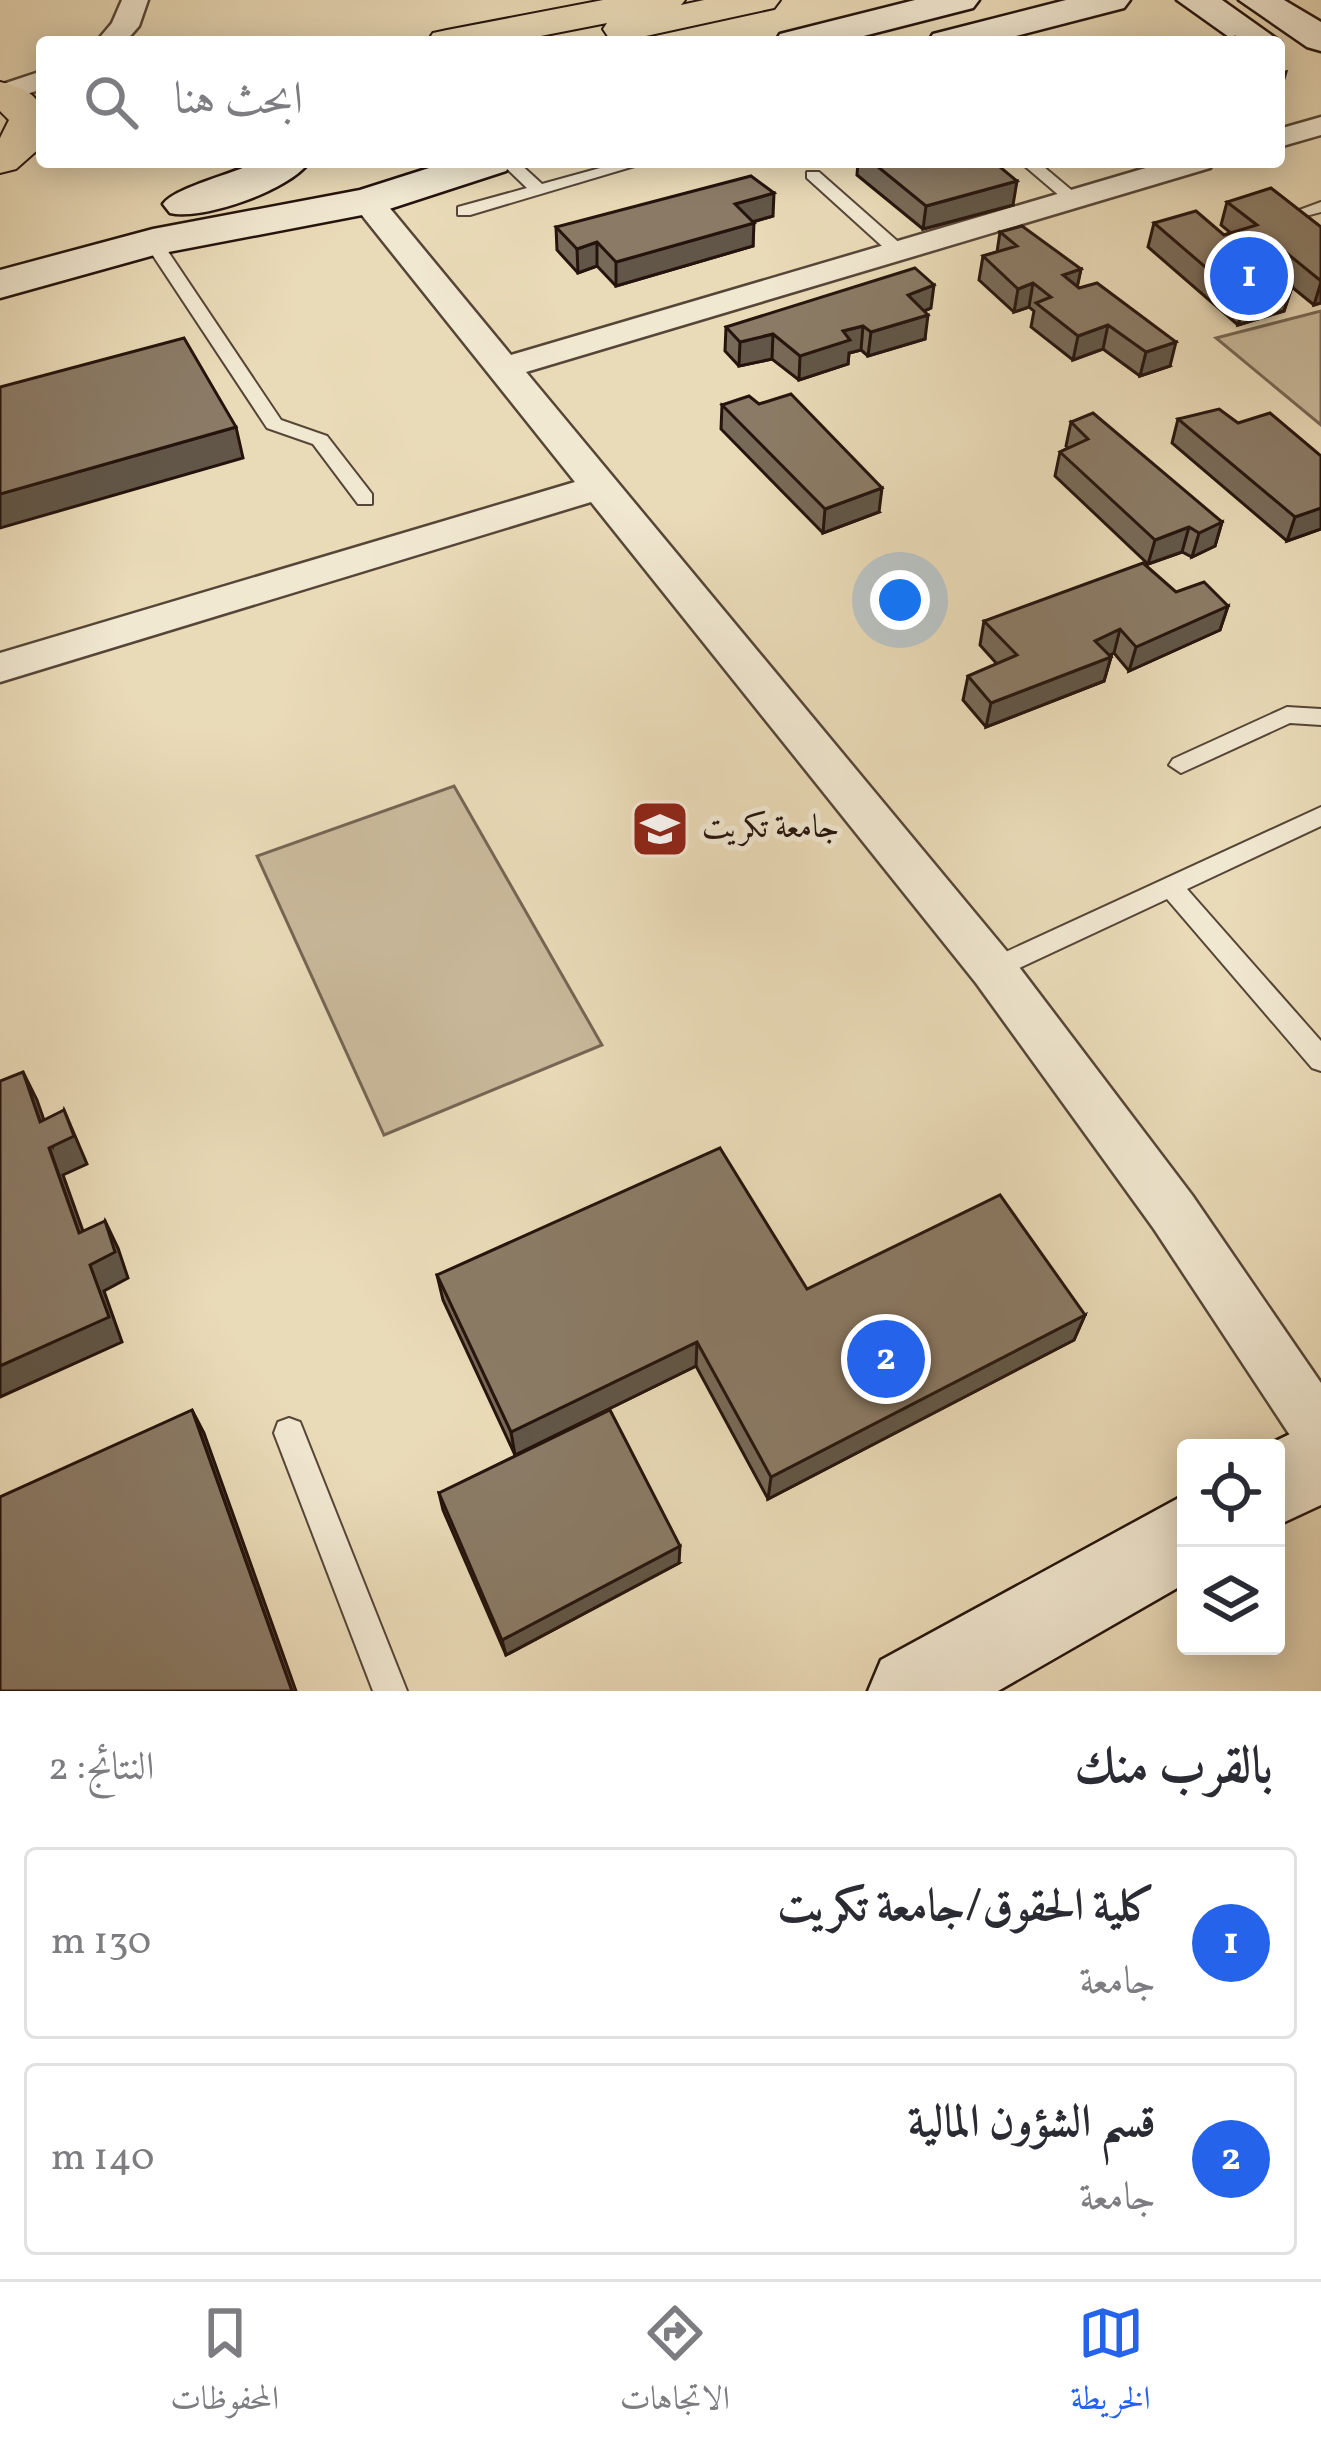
<!DOCTYPE html>
<html lang="ar">
<meta charset="utf-8">
<style>
:root{--surface:#fff;--page:#f2f2f3;--text:#2b2b33;--muted:#7c7c81;--line:#e1e1e2;--accent:#2563eb}
body{margin:0;font-family:Vollkorn,Amiri,serif;background:var(--page);color:var(--text);direction:rtl}
.controls{position:absolute;right:36px;bottom:36px;display:grid;overflow:hidden;border-radius:12px;box-shadow:0 6px 30px #0003}
.controls button{width:108px;height:108px;display:grid;place-items:center;padding:0;border:0;border-bottom:3px solid var(--line);background:var(--surface);color:var(--text);font:60px sans-serif}
.you{position:absolute;left:900px;top:600px;width:42px;height:42px;margin:-30px;border:9px solid #fff;border-radius:50%;background:#1a73e8;box-shadow:0 0 0 18px #1a73e833}
.badge{display:grid;place-items:center;width:78px;height:78px;border-radius:50%;background:var(--accent);color:#fff;font-size:39px;font-weight:700}
.pin{position:absolute;translate:-50% -50%;border:6px solid #fff;box-shadow:0 3px 12px #0006}
.list{margin:0;padding:0;list-style:none}
h2{display:flex;justify-content:space-between;align-items:center;height:156px;margin:0;padding:0 48px;font-size:51px}
h2 small{font-size:39px;font-weight:400;color:var(--muted)}
.list li{display:grid;grid-template-columns:78px 1fr auto;gap:36px;align-items:center;box-sizing:border-box;height:192px;margin:0 24px 24px;padding:0 24px;border:3px solid var(--line);border-radius:12px}
.list b{display:block;font-size:45px;white-space:nowrap}
.list p{margin:0;font-size:39px;white-space:nowrap;color:var(--muted)}
.list em{font-size:39px;font-style:normal;color:var(--muted)}
.icon{flex:none;width:66px;height:66px;fill:none;stroke:currentColor;stroke-width:2;stroke-linecap:round;stroke-linejoin:round}
.map{position:relative;flex:none;width:1321px;height:1691px;overflow:hidden;direction:ltr}
.search{position:absolute;background:var(--surface);box-shadow:0 6px 30px #0003;left:36px;right:36px;top:36px;height:132px;display:flex;align-items:center;gap:30px;box-sizing:border-box;padding:0 42px;border-radius:12px;color:var(--muted);font-size:45px}
.sheet{height:588px;background:var(--surface)}
nav{display:flex;justify-content:space-around;align-items:center;box-sizing:border-box;height:168px;border-top:3px solid var(--line);background:var(--surface);font-size:33px;color:var(--muted)}
nav a{display:grid;justify-items:center;gap:6px}
nav .on{color:var(--accent)}
.map>svg:first-child{display:block}
.green{fill:#c9b99b;stroke:#776654;stroke-width:3}
.lines{fill:none;stroke-linecap:round;stroke-linejoin:round}
.lane-casing{stroke:#564638;stroke-width:4}
.street-casing{stroke:#564638;stroke-width:5}
.secondary-casing{stroke:#25140d;stroke-width:5}
.primary-casing{stroke:#25140d;stroke-width:4}
.lane{fill:#f1e8d1;fill-rule:evenodd}
.street{fill:#f1e8d1;fill-rule:evenodd}
.secondary{fill:#f1e8d1;fill-rule:evenodd}
.primary{fill:#eadbb8;fill-rule:evenodd}
.wall{fill:#786a58;stroke:#25140d;stroke-width:3}
.shaded-wall{fill:#615647;stroke:#25140d;stroke-width:3}
.building{fill:#8b7b66;stroke:#25140d;stroke-width:3}
.labels{text-anchor:middle;dominant-baseline:central;stroke-width:10;stroke-linejoin:round;paint-order:stroke}
.poi-label{font-size:33px;fill:#25140d;stroke:#f1e8d1;text-anchor:start}
</style>
<div class="map">
<svg width="1321" height="1691" viewBox="0 0 1321 1691">
<rect width="100%" height="100%" fill="#eadbb8"/>
<filter id="stains"><feTurbulence type="fractalNoise" baseFrequency=".00167" numOctaves="4"/><feColorMatrix values="0 0 0 0 .2 0 0 0 0 .09 0 0 0 0 .02 0 0 0 .5 -.17"/></filter>
<radialGradient id="worn" r=".72"><stop offset=".6" stop-color="#630" stop-opacity="0"/><stop offset="1" stop-color="#630" stop-opacity=".3"/></radialGradient>
<g class="green">
<polygon points="1321,311 1321,425 1216,338"/>
<polygon points="454,786 602,1045 384,1135 257,856"/>
</g>
<g class="lines">
<defs>
<g id="lane">
<polygon points="500,162 518,162 542,184 622,162 648,162 470,215 458,215 458,207 527,188"/>
<polygon points="1020,162 1038,162 1082,199 1068,203"/>
<polygon points="807,172 819,172 904,247 904,255 892,255 807,178"/>
<polygon points="1321,202 1321,212 1302,217 1294,212"/>
<polygon points="153,237 159,238 281,420 327,436 372,494 372,504 358,504 313,444 267,428 144,242"/>
<polygon points="1287,707 1321,709 1321,725 1290,723 1181,773 1169,765 1173,759"/>
<polygon points="1321,807 1321,826 1187,889 1321,1041 1321,1071 1312,1068 1167,899 1002,976 993,979 984,976 980,969 984,962"/>
<polygon points="289,1418 300,1422 407,1691 373,1691 274,1433 278,1422"/>
</g>
<g id="street">
<polygon points="122,0 148,0 139,26 125,42 96,42 112,23"/>
<polygon points="42,71 42,89 0,103 0,85"/>
<polygon points="1321,117 1321,135 1279,147 1279,129"/>
<polygon points="1166,162 1214,162 1210,168 526,372 1010,955 1192,1195 1321,1383 1321,1460 1301,1452 1154,1229 976,983 591,502 0,682 0,653 575,482 357,209 352,202 357,195 379,195 511,355"/>
</g>
<g id="secondary">
<polygon points="915,0 979,0 973,8 840,42 775,42 780,34"/>
<polygon points="1066,0 1130,0 1124,8 993,42 928,42 933,34"/>
<polygon points="1177,0 1222,0 1281,42 1236,42"/>
<polygon points="1239,0 1284,0 1321,22 1321,51 1307,47"/>
<path d="M256 162H309C290 190 202 221 170 213L163 204C175 187 234 174 256 162Z"/>
<polygon points="448,162 512,162 506,171 383,211 158,254 0,298 0,270 153,229 360,190"/>
<polygon points="1321,1419 1321,1505 1276,1526 1276,1448 1261,1448"/>
<polygon points="1186,1494 1186,1583 998,1691 868,1691 881,1660"/>
</g>
<g id="primary">
<polygon points="603,0 685,0 681,5 704,0 780,0 774,8 623,41 609,38 603,29 607,23 510,42 427,42 433,33 447,30"/>
<path d="M0 82C46 94 42 104 42 146L16 169 0 173V138L9 120 0 111Z"/>
</g>
</defs>
<use href="#lane" class="lane-casing"/>
<use href="#street" class="street-casing"/>
<use href="#secondary" class="secondary-casing"/>
<use href="#primary" class="primary-casing"/>
<use href="#lane" class="lane"/>
<use href="#street" class="street"/>
<use href="#secondary" class="secondary"/>
<use href="#primary" class="primary"/>
</g>
<g class="wall">
<polygon points="858,162 994,162 1013,205 923,229 857,175"/>
<polygon points="1227,202 1321,227 1321,303 1314,305 1271,270 1292,287 1284,311 1238,325 1148,247 1154,223 1224,235 1231,233 1221,225"/>
<polygon points="773,216 753,222 753,246 616,286 597,266 578,273 557,250 556,227"/>
<polygon points="1000,232 1081,269 1077,286 1170,366 1140,376 1103,349 1073,360 1031,327 1034,311 1029,307 1014,312 979,280 983,256 997,252"/>
<polygon points="931,308 924,311 925,339 868,356 861,350 849,353 848,364 799,380 772,359 739,366 725,351 726,327"/>
<polygon points="722,405 879,512 823,533 721,429"/>
<polygon points="1178,419 1238,423 1321,456 1321,529 1287,541 1172,443"/>
<polygon points="1071,422 1222,522 1215,546 1192,557 1182,552 1148,564 1055,476 1060,452 1068,448 1066,446"/>
<polygon points="1228,606 1220,630 1129,671 1114,653 1109,655 1111,657 1104,681 986,727 963,700 968,676 997,664 980,645 984,621"/>
<polygon points="437,1275 807,1289 1085,1315 1074,1340 768,1499 696,1366 515,1455 443,1300"/>
<polygon points="439,1493 679,1563 506,1655 443,1510"/>
</g>
<g class="shaded-wall">
<polygon points="1286,72 1279,95 1279,74"/>
<polygon points="1017,181 1013,205 923,229 926,206"/>
<polygon points="774,193 773,216 734,227 735,204"/>
<polygon points="754,223 753,246 616,286 616,262"/>
<polygon points="597,242 597,266 578,273 577,249"/>
<polygon points="1278,246 1271,270 1249,253"/>
<polygon points="1081,269 1076,293 1063,275"/>
<polygon points="1321,282 1321,303 1314,305"/>
<polygon points="1033,283 1029,307 1014,312 1018,289"/>
<polygon points="934,285 931,308 905,319 908,295"/>
<polygon points="1292,287 1284,311 1238,325 1245,301"/>
<polygon points="928,315 925,339 868,356 871,332"/>
<polygon points="1108,325 1103,349 1073,360 1078,336"/>
<polygon points="863,326 861,350 849,353 848,364 799,380 800,356 843,331"/>
<polygon points="773,334 772,359 739,366 740,342"/>
<polygon points="1176,342 1170,366 1140,376 1146,352"/>
<polygon points="236,427 243,458 0,528 0,494"/>
<polygon points="882,488 879,512 823,533 825,509"/>
<polygon points="1321,508 1321,529 1287,541 1295,517"/>
<polygon points="1222,522 1215,546 1192,557 1199,533"/>
<polygon points="1189,527 1182,552 1148,564 1155,540"/>
<polygon points="1228,606 1220,630 1129,671 1136,647"/>
<polygon points="1120,629 1114,653 1089,665 1095,641"/>
<polygon points="1111,657 1104,681 986,727 991,703"/>
<polygon points="23,1072 37,1100 53,1146 64,1110 87,1164 63,1175 93,1259 79,1233"/>
<polygon points="105,1221 118,1248 128,1278 104,1291 122,1342 0,1397 0,1366 90,1265"/>
<polygon points="1085,1315 1074,1340 768,1499 771,1477"/>
<polygon points="697,1342 696,1366 515,1455 511,1432"/>
<polygon points="192,1410 204,1433 296,1691 292,1691"/>
<polygon points="680,1546 679,1563 506,1655 502,1640"/>
</g>
<g class="building">
<polygon points="1235,37 1242,42 1214,42"/>
<polygon points="872,162 994,162 1017,181 926,206"/>
<polygon points="751,176 774,193 735,204 754,223 616,262 597,242 577,249 556,227"/>
<polygon points="1271,188 1321,227 1321,281 1278,246 1249,253 1292,287 1245,301 1154,223 1196,211 1224,235 1257,225 1227,202"/>
<polygon points="1022,226 1081,269 1063,275 1079,288 1097,283 1176,342 1146,352 1108,325 1078,336 1036,303 1051,297 1033,283 1018,289 983,256 1017,246 1000,232"/>
<polygon points="915,268 934,285 908,295 928,315 871,332 863,326 843,331 850,340 800,356 773,334 740,342 726,327"/>
<polygon points="184,338 236,427 0,494 0,387"/>
<polygon points="791,394 882,488 825,509 722,405 749,396 759,404"/>
<polygon points="1219,409 1238,423 1270,413 1321,456 1321,508 1295,517 1178,419"/>
<polygon points="1093,413 1222,522 1199,533 1189,527 1155,540 1060,452 1088,439 1071,422"/>
<polygon points="1143,563 1176,592 1204,582 1228,606 1136,647 1120,629 1095,641 1111,657 991,703 968,676 1017,655 984,621"/>
<polygon points="23,1072 40,1122 64,1110 74,1136 49,1148 79,1233 105,1221 115,1252 90,1265 109,1317 0,1366 0,1081"/>
<polygon points="720,1148 807,1289 1000,1195 1085,1315 771,1477 697,1342 511,1432 437,1275"/>
<polygon points="192,1410 292,1691 0,1691 0,1497"/>
<polygon points="610,1410 680,1546 502,1640 439,1493"/>
</g>
<defs>
<symbol id="university-square" viewBox="-11 -11 22 22"><rect x="-9" y="-9" width="18" height="18" rx="4" fill="#8f2418" stroke="#f1e8d1"/><path d="M0-5L7-2L0 1L-7-2ZM-4 1L0 2.5L4 1V4Q0 6-4 4Z" fill="#fff"/></symbol>
</defs>
<g fill-rule="evenodd">
<use href="#university-square" x="627" y="796" width="66" height="66"/>
</g>
<g class="labels">
<g class="poi-label">
<text x="702" y="829">جامعة تكريت</text>
</g>
</g>
<rect width="100%" height="100%" filter="url(#stains)"/>
<rect width="100%" height="100%" fill="url(#worn)"/>
</svg>
<div class="controls">
<button><svg class="icon" aria-label="locate" viewBox="0 0 24 24"><circle cx="12" cy="12" r="6"/><path d="M12 2v4M12 18v4M2 12h4M18 12h4"/></svg></button>
<button><svg class="icon" aria-label="layers" viewBox="0 0 24 24"><path d="M12 4l9 5-9 5-9-5zM3 14l9 5 9-5"/></svg></button>
</div>
<div class="you"></div>
<div class="pin badge" style="left:1249px;top:276px">1</div>
<div class="pin badge" style="left:886px;top:1359px">2</div>
<div class="search"><svg class="icon" aria-label="search" viewBox="0 0 24 24"><circle cx="10" cy="10" r="6"/><path d="M15 15l6 6"/></svg>ابحث هنا</div>
</div>
<section class="sheet">
<h2>بالقرب منك<small>النتائج: 2</small></h2>
<ul class="list">
<li><span class="badge">1</span><div><b>كلية الحقوق/جامعة تكريت</b><p>جامعة</p></div><em>130 m</em></li>
<li><span class="badge">2</span><div><b>قسم الشؤون المالية</b><p>جامعة</p></div><em>140 m</em></li>
</ul>
</section>
<nav>
<a class="on"><svg class="icon" aria-label="map" viewBox="0 0 24 24"><path d="M3 6l6-2 6 2 6-2v14l-6 2-6-2-6 2zM9 4v14M15 6v14"/></svg>الخريطة</a>
<a><svg class="icon" aria-label="directions" viewBox="0 0 24 24"><path d="M12 3l9 9-9 9-9-9zM9 14v-3h6M13 9l2 2-2 2"/></svg>الاتجاهات</a>
<a><svg class="icon" aria-label="saved" viewBox="0 0 24 24"><path d="M7 4h10v16l-5-4-5 4z"/></svg>المحفوظات</a>
</nav>
